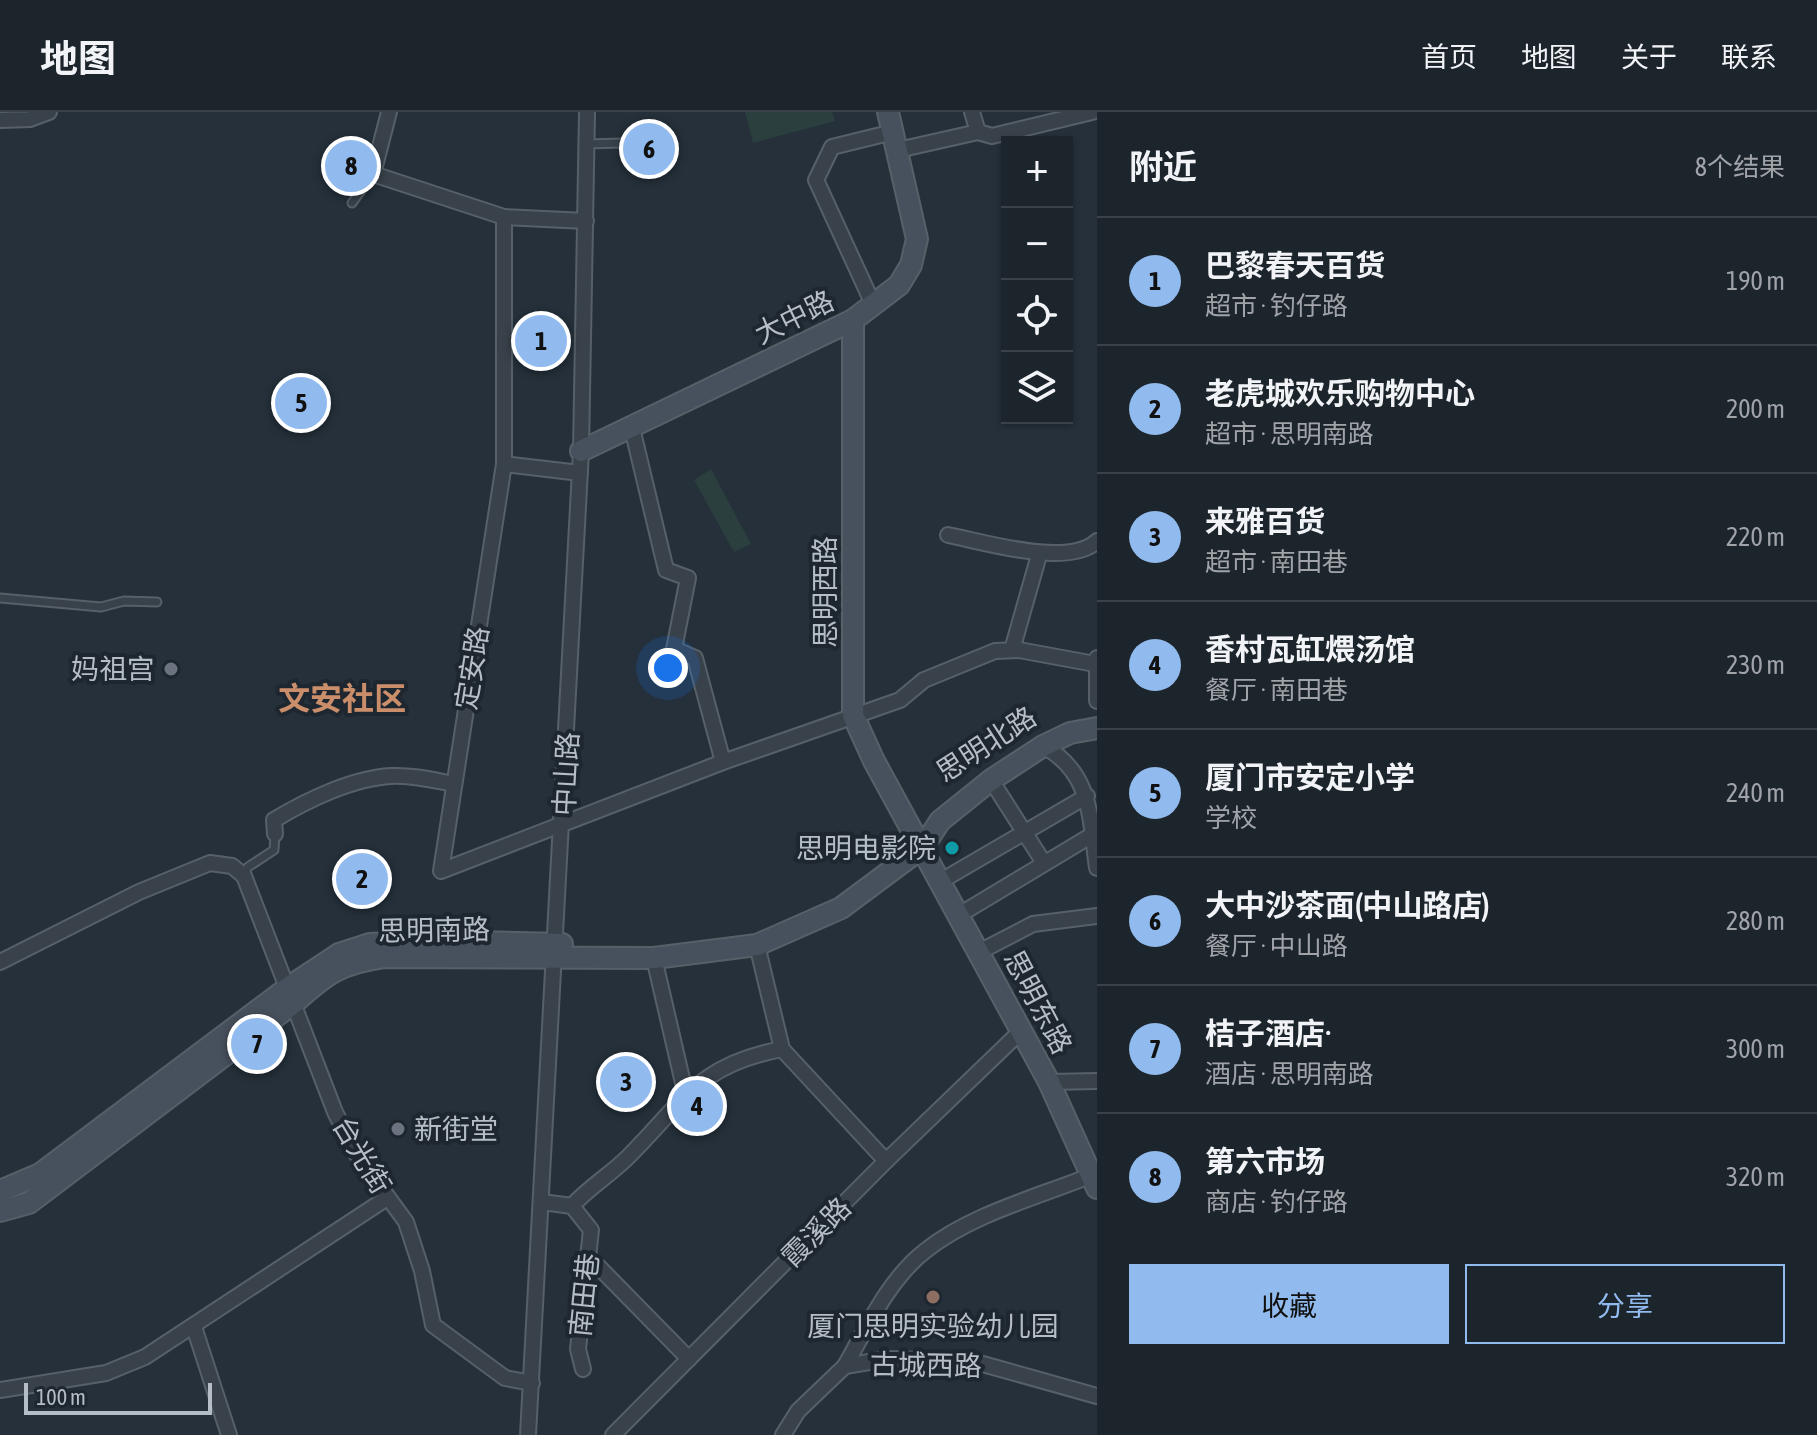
<!DOCTYPE html>
<html lang="zh">
<meta charset="utf-8">
<style>
:root{--surface:#1c242c;--page:#293038;--text:#f1f3f6;--muted:#a0a4a9;--line:#3a4148;--accent:#91bbee}
body{margin:0;font-family:"Asap Condensed","Noto Sans SC",sans-serif;background:var(--page);color:var(--text)}
.controls{position:absolute;right:24px;top:24px;display:grid;overflow:hidden;border-radius:0px;box-shadow:0 2px 6px #0004}
.controls button{width:72px;height:72px;display:grid;place-items:center;padding:0;border:0;border-bottom:2px solid var(--line);background:var(--surface);color:var(--text);font:40px sans-serif}
.scale{position:absolute;left:24px;bottom:20px;width:188px;box-sizing:border-box;padding-left:8px;border:4px solid #b5bdc6;border-top:0;font-size:22px;line-height:28px;white-space:nowrap;color:#b5bdc6;-webkit-text-stroke:6px #1e2730;paint-order:stroke}
.you{position:absolute;left:668px;top:556px;width:28px;height:28px;margin:-20px;border:6px solid #fff;border-radius:50%;background:#1a73e8;box-shadow:0 0 0 12px #1a73e833}
.badge{display:grid;place-items:center;width:52px;height:52px;border-radius:50%;background:var(--accent);color:#111;font-size:26px;font-weight:700}
.pin{position:absolute;translate:-50% -50%;border:4px solid #fff;box-shadow:0 2px 8px #0006}
.list{margin:0;padding:0;list-style:none}
h2{display:flex;justify-content:space-between;align-items:center;height:104px;margin:0;padding:0 32px;font-size:34px}
h2 small{font-size:26px;font-weight:400;color:var(--muted)}
.list li{display:grid;grid-template-columns:52px 1fr auto;gap:24px;align-items:center;box-sizing:border-box;height:128px;padding:0 32px;border-top:2px solid var(--line)}
.list b{display:block;font-size:30px;white-space:nowrap}
.list p{margin:0;font-size:26px;white-space:nowrap;color:var(--muted)}
.list em{font-size:26px;font-style:normal;color:var(--muted)}
.actions{display:flex;gap:16px;padding:24px 32px}
.actions a{flex:1;padding:18px 0;border:2px solid var(--accent);border-radius:0px;text-align:center;font-size:28px;color:var(--accent)}
.actions .main{background:var(--accent);color:#111}
.icon{flex:none;width:44px;height:44px;fill:none;stroke:currentColor;stroke-width:2;stroke-linecap:round;stroke-linejoin:round}
.map{position:relative;flex:none;width:1097px;height:1323px;overflow:hidden}
header{display:flex;align-items:center;gap:48px;box-sizing:border-box;height:112px;padding:0 40px;background:var(--surface);border-bottom:2px solid var(--line)}
header strong{font-size:38px}
nav{display:flex;gap:44px;margin-inline-start:auto;font-size:28px}
main{display:flex}
aside{flex:1;background:var(--surface)}
.map>svg:first-child{display:block}
.green{fill:#2a3f3e}
.lines{fill:none;stroke-linecap:round;stroke-linejoin:round}
.lane-casing{stroke:#576069;stroke-width:11}
.street-casing{stroke:#576069;stroke-width:18}
.secondary-casing{stroke:#576069;stroke-width:24}
.lane{stroke:#39424b;stroke-width:7}
.street{stroke:#39424b;stroke-width:14}
.secondary{stroke:#47515d;stroke-width:20}
.worship-dot{fill:#6b7280;stroke:#1e2730;stroke-width:3}
.culture-dot{fill:#0f9aa8;stroke:#1e2730;stroke-width:3}
.education-dot{fill:#8d6e63;stroke:#1e2730;stroke-width:3}
.labels{text-anchor:middle;dominant-baseline:central;stroke-width:8;stroke-linejoin:round;paint-order:stroke}
.street-label{font-size:28px;fill:#b5bdc6;stroke:#1e2730}
.poi-label{font-size:28px;fill:#b5bdc6;stroke:#1e2730;text-anchor:end}
.quarter-label{font-size:32px;font-weight:bold;fill:#cb8e6b;stroke:#1e2730}
</style>
<header>
<strong>地图</strong>
<nav><a>首页</a><a>地图</a><a>关于</a><a>联系</a></nav>
</header>
<main>
<div class="map">
<svg width="1097" height="1323" viewBox="0 0 1097 1323">
<rect width="100%" height="100%" fill="#25303a"/>
<g class="green">
<polygon points="745,0 832,0 835,9 753,31"/>
<polygon points="711,357 751,432 734,440 694,368"/>
</g>
<g class="lines">
<defs>
<g id="lane">
<polyline points="587,32 656,30"/>
<polyline points="352,91 373,62"/>
<polyline points="0,486 101,495 124,489 157,490"/>
<polyline points="244,762 248,755 274,738 275,723"/>
</g>
<g id="street">
<polyline points="389,0 373,62 504,105 586,109"/>
<polyline points="0,8 30,7 49,0"/>
<polyline points="978,20 992,24 1092,0"/>
<polyline points="898,38 978,20 972,0"/>
<polyline points="504,105 504,352 441,759 723,650 900,588 924,568 995,539 1019,538 1095,552"/>
<polyline points="873,192 816,68 832,35 893,20"/>
<polyline points="632,316 666,458 688,466 674,537 695,546 723,650"/>
<polyline points="504,352 580,361"/>
<path d="M948 423C984 430 1068 456 1097 429"/>
<polyline points="1012,538 1039,443"/>
<polyline points="1097,546 1097,589"/>
<path d="M1043 634C1092 660 1090 707 1097 756"/>
<polyline points="991,668 1044,751"/>
<path d="M275 722 274 708C307 688 353 666 391 664 412 663 433 668 454 672"/>
<polyline points="941,769 1087,684"/>
<polyline points="959,803 1097,720"/>
<polyline points="757,833 782,937 886,1049"/>
<polyline points="979,840 1033,812 1097,804"/>
<polyline points="654,846 686,984"/>
<polyline points="0,850 139,780 210,751 232,754 244,764 335,1000 355,1040 406,1110 422,1159 433,1213 505,1266 532,1271"/>
<polyline points="1049,970 1097,969"/>
<polyline points="542,1090 572,1094"/>
<polyline points="588,1144 689,1247"/>
<polyline points="194,1215 229,1323"/>
<path d="M845 1254C867 1215 889 1167 925 1139 971 1102 1038 1085 1092 1063"/>
<path d="M583 1257 578 1237 591 1118 572 1094C589 1075 610 1063 628 1045 684 989 698 953 782 937"/>
<polyline points="0,1278 106,1261 145,1245 387,1086"/>
<polyline points="528,1323 581,339 587,0"/>
<polyline points="613,1323 886,1049 1021,919"/>
<polyline points="783,1323 798,1299 845,1254 887,1247 972,1249 1097,1284"/>
</g>
<g id="secondary">
<polyline points="853,208 853,603 874,649 1049,970 1097,1076"/>
<polyline points="581,339 853,208 899,173 911,153 917,127 888,0"/>
<polyline points="0,1079 40,1062 289,875 339,842 370,832 426,829 562,832"/>
<path d="M0 1099 29 1091 295 890C327 861 341 851 384 845L654 846 757 833 841 796 923 735 940 709 991 668 1043 634 1070 621 1097 616"/>
</g>
</defs>
<use href="#lane" class="lane-casing"/>
<use href="#street" class="street-casing"/>
<use href="#secondary" class="secondary-casing"/>
<use href="#lane" class="lane"/>
<use href="#street" class="street"/>
<use href="#secondary" class="secondary"/>
</g>
<g class="worship-dot">
<circle cx="171" cy="557" r="8"/>
<circle cx="398" cy="1017" r="8"/>
</g>
<circle class="culture-dot" cx="952" cy="736" r="8"/>
<circle class="education-dot" cx="933" cy="1185" r="8"/>
<g class="labels">
<g class="street-label">
<text transform="translate(794 205) rotate(-26)">大中路</text>
<text transform="translate(825 480) rotate(-90)">思明西路</text>
<text transform="translate(472 556) rotate(-81)">定安路</text>
<text transform="translate(986 632) rotate(-33)">思明北路</text>
<text transform="translate(566 662) rotate(-87)">中山路</text>
<text transform="translate(434 818) rotate(-1)">思明南路</text>
<text transform="translate(1038 890) rotate(62)">思明东路</text>
<text transform="translate(362 1043) rotate(59)">台光街</text>
<text transform="translate(816 1120) rotate(-45)">霞溪路</text>
<text transform="translate(584 1183) rotate(-84)">南田巷</text>
<text transform="translate(926 1253) rotate(1)">古城西路</text>
</g>
<g class="poi-label">
<text x="155" y="557">妈祖宫</text>
<text x="936" y="736">思明电影院</text>
<text x="414" y="1017" text-anchor="start">新街堂</text>
<text x="933" y="1214" text-anchor="middle">厦门思明实验幼儿园</text>
</g>
<g class="quarter-label">
<text x="342" y="586">文安社区</text>
</g>
</g>
</svg>
<div class="controls">
<button>+</button>
<button>−</button>
<button><svg class="icon" aria-label="locate" viewBox="0 0 24 24"><circle cx="12" cy="12" r="6"/><path d="M12 2v4M12 18v4M2 12h4M18 12h4"/></svg></button>
<button><svg class="icon" aria-label="layers" viewBox="0 0 24 24"><path d="M12 4l9 5-9 5-9-5zM3 14l9 5 9-5"/></svg></button>
</div>
<div class="scale">100 m</div>
<div class="you"></div>
<div class="pin badge" style="left:541px;top:229px">1</div>
<div class="pin badge" style="left:362px;top:767px">2</div>
<div class="pin badge" style="left:626px;top:970px">3</div>
<div class="pin badge" style="left:697px;top:994px">4</div>
<div class="pin badge" style="left:301px;top:291px">5</div>
<div class="pin badge" style="left:649px;top:37px">6</div>
<div class="pin badge" style="left:257px;top:932px">7</div>
<div class="pin badge" style="left:351px;top:54px">8</div>
</div>
<aside>
<h2>附近<small>8个结果</small></h2>
<ul class="list">
<li><span class="badge">1</span><div><b>巴黎春天百货</b><p>超市 · 钓仔路</p></div><em>190 m</em></li>
<li><span class="badge">2</span><div><b>老虎城欢乐购物中心</b><p>超市 · 思明南路</p></div><em>200 m</em></li>
<li><span class="badge">3</span><div><b>来雅百货</b><p>超市 · 南田巷</p></div><em>220 m</em></li>
<li><span class="badge">4</span><div><b>香村瓦缸煨汤馆</b><p>餐厅 · 南田巷</p></div><em>230 m</em></li>
<li><span class="badge">5</span><div><b>厦门市安定小学</b><p>学校</p></div><em>240 m</em></li>
<li><span class="badge">6</span><div><b>大中沙茶面(中山路店)</b><p>餐厅 · 中山路</p></div><em>280 m</em></li>
<li><span class="badge">7</span><div><b>桔子酒店·</b><p>酒店 · 思明南路</p></div><em>300 m</em></li>
<li><span class="badge">8</span><div><b>第六市场</b><p>商店 · 钓仔路</p></div><em>320 m</em></li>
</ul>
<div class="actions"><a class="main">收藏</a><a>分享</a></div>
</aside>
</main>
